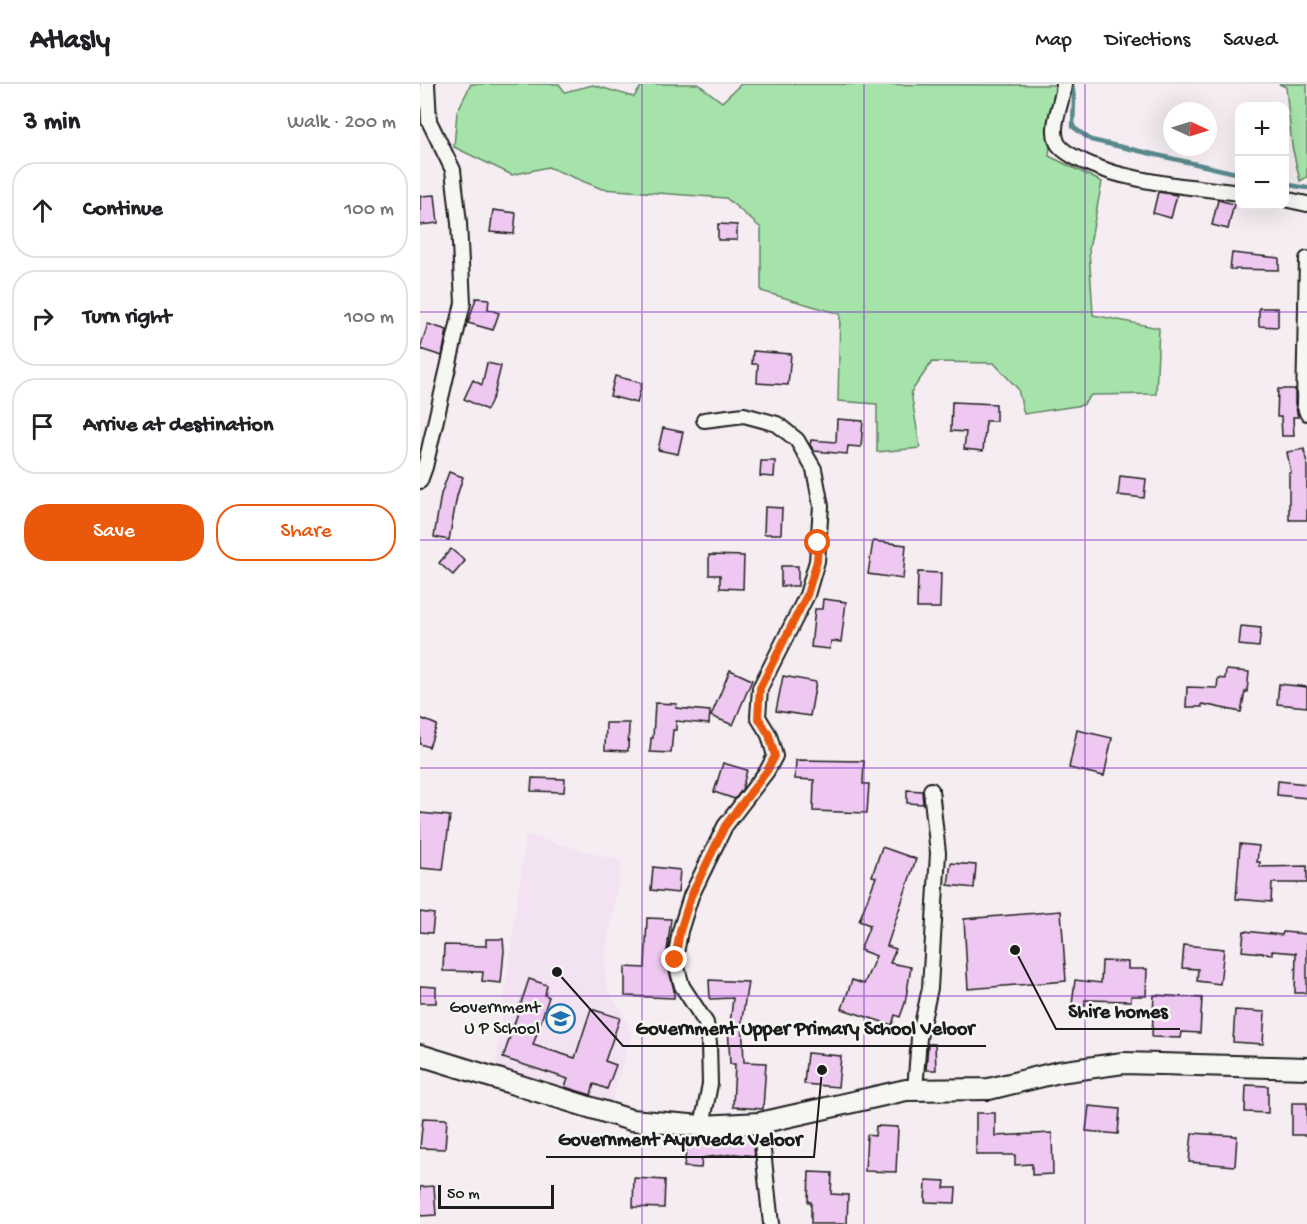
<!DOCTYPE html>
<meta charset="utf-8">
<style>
:root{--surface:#fff;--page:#f2f2f2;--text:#202124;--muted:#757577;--line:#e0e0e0;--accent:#ea580c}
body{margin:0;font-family:"Gochi Hand",sans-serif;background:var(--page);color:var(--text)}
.controls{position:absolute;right:18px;top:18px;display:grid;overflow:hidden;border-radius:12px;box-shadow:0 6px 24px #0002}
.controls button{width:54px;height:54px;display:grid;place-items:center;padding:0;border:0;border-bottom:2px solid var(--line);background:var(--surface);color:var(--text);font:30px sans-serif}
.compass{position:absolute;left:743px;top:18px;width:54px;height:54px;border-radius:50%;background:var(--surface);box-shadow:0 6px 24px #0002;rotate:94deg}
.scale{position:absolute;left:18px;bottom:15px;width:116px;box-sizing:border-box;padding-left:6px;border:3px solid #1c1c1c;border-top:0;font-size:16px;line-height:21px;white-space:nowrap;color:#1c1c1c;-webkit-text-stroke:4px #f6f6f2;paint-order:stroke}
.stop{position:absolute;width:18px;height:18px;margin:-14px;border:4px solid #ea580c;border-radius:50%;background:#fff}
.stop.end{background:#ea580c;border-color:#fff;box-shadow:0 2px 6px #0008}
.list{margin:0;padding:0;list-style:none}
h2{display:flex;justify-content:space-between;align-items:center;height:78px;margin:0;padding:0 24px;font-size:26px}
h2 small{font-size:20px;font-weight:400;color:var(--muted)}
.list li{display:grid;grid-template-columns:39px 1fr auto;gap:18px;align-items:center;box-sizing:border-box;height:96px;margin:0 12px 12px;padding:0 12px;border:2px solid var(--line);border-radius:24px}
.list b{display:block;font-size:22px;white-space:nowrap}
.list em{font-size:20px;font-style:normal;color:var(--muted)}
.actions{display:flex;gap:12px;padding:18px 24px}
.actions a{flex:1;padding:14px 0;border:2px solid var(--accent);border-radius:24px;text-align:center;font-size:21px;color:var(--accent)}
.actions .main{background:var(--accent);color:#fff}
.icon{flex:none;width:33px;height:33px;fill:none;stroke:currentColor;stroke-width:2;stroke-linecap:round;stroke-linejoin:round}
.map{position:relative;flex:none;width:887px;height:1140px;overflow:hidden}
header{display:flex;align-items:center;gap:36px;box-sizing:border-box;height:84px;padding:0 30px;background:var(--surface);border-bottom:2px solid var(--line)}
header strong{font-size:28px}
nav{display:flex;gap:33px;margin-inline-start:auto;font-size:21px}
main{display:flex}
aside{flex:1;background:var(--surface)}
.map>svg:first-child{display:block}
.built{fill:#f3e2f2}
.green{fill:#a6e3aa;stroke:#618063;stroke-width:1.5}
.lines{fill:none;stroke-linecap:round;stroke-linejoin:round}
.stream{stroke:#58898d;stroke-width:4.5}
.building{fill:#efc8f1;stroke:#1c1c1c;stroke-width:1.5}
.street-casing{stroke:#1c1c1c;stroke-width:18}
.secondary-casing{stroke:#1c1c1c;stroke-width:24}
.street{stroke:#f6f6f2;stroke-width:14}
.secondary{stroke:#f6f6f2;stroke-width:20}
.route{stroke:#ea580c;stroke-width:8}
.grid{fill:none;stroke:#7b2cbf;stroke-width:1.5;stroke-opacity:0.55}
.labels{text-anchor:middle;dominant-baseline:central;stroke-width:5;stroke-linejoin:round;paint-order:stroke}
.poi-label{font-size:18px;fill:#1c1c1c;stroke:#f6f6f2;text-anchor:end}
.leader{fill:none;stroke:#1c1c1c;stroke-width:2}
.callout-dot{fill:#1c1c1c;stroke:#f6f6f2;stroke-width:2}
.callout-label{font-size:20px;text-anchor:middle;font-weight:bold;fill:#1c1c1c;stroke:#f6f6f2;stroke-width:5;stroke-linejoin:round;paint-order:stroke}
</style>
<header>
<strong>Atlasly</strong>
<nav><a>Map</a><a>Directions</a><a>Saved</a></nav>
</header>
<main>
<aside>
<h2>3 min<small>Walk · 200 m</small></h2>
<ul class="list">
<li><svg class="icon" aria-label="ahead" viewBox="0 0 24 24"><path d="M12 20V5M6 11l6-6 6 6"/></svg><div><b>Continue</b></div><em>100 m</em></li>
<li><svg class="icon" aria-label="right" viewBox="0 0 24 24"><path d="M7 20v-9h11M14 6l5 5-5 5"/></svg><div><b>Turn right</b></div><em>100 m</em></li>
<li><svg class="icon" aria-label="arrive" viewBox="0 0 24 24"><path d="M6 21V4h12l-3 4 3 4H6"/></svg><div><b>Arrive at destination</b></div></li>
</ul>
<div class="actions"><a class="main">Save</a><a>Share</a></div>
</aside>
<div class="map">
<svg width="887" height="1140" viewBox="0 0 887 1140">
<rect width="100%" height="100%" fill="#f5edf2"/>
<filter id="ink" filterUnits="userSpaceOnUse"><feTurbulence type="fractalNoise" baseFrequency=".0167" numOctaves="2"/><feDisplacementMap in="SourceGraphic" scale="12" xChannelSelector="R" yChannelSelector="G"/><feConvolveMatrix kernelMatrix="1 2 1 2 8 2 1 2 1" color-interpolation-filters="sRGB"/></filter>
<g filter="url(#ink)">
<polygon class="built" points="106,751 202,777 185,872 186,903 204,932 211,952 190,1023 75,984"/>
<g class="green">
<polygon points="51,0 139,0 145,8 173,1 214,13 223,0 278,0 302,18 321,0 636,1 629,72 682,98 669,165 673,231 739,244 736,310 671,311 663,321 604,330 598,305 574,279 512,278 491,308 500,364 457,368 457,320 418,317 420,230 341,207 341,144 306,114 182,105 128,83 92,91 34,63 37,28"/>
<polygon points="859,0 887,0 887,93 880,97 872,62 866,3"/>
</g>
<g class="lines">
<g class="stream">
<polyline points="652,0 654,15 653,43 671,56 820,90"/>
<polyline points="864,100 887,104"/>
</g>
</g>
<g class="building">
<polygon points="738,108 757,111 751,134 733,129"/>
<polygon points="15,111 18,139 0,141 0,112"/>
<polygon points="798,116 814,120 808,145 792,141"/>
<polygon points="73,126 96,129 94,150 70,148"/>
<polygon points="298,140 317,141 317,156 298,156"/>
<polygon points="812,169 859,174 859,186 810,185"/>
<polygon points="56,214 69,215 68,225 79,229 73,246 48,239"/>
<polygon points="839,224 858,224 858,243 839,242"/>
<polygon points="8,240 27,246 22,272 0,265"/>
<polygon points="333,267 371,270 368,301 337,299 338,280 332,280"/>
<polygon points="67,279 81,282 74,311 67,326 44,315 53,296 62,301"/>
<polygon points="195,292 222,299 217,319 190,312"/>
<polygon points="858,305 875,305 875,320 878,333 873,333 874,352 862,352 861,333 857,333"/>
<polygon points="532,318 576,320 576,337 566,337 563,367 544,365 546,348 531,347"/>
<polygon points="417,335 443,337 441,363 428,362 427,370 394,367 390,361 391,356 416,358"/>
<polygon points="243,344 263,348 258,370 238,366"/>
<polygon points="884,365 887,380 887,436 869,436 869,389 871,389 867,368"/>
<polygon points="341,377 355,377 354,393 340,392"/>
<polygon points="29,388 43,393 37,412 29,456 14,453 21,410"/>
<polygon points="700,392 726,395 724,414 698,411"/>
<polygon points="345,423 362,424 361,450 344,450"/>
<polygon points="453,457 486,461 483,495 448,490"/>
<polygon points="31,465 45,477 33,491 19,479"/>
<polygon points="289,471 324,472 323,505 300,504 300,491 289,491"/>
<rect x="361" y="482" width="17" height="20"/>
<polygon points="498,488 521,489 520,524 497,524"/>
<polygon points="403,515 426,518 421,558 411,557 410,565 391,563 395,525 402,525"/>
<polygon points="821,542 841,544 839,563 819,561"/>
<polygon points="310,586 332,596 313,641 291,632"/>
<polygon points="806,586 829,588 827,608 825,608 821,628 782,620 782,623 766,623 767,603 797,604 798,594 805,595"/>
<polygon points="363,592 396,598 390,632 356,627"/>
<polygon points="859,600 887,603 887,623 857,620"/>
<polygon points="235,619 257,620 256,624 290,627 289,640 256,637 256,646 253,646 251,669 230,668 231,654 233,654"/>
<polygon points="0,634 17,641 9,663 0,660"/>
<polygon points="186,639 209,639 208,667 185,666"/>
<polygon points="657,646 692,654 684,692 649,684"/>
<polygon points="376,676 444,677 443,700 449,700 447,729 393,727 394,696 375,695"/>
<polygon points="303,679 327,686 322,706 315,715 294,708"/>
<polygon points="112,694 145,695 144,708 111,707"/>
<polygon points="858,697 887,700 887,714 857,711"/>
<polygon points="487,706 502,707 503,720 487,719"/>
<polygon points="0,729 30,732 23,786 0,784"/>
<polygon points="820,760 839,762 837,778 840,778 840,783 887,782 887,799 852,799 851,818 816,815"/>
<polygon points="462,763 496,775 467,862 476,865 470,879 491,883 485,919 480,933 475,931 472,941 422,925 432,896 444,900 456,872 440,866 450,841 439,837 456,793 452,792"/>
<polygon points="531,779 556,781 554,804 528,801"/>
<polygon points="233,783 260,786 258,809 231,806"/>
<polygon points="641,827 646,897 548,905 544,835"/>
<polygon points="0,828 14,830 12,849 0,848"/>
<polygon points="227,834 251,835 246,875 254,906 254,914 205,912 205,883 225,884"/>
<polygon points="824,847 862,851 863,848 887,850 887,909 875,909 876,869 852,867 852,870 822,867"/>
<polygon points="66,855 83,855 84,867 81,899 62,897 63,888 23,887 24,861 66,862"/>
<polygon points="764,861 804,865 800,900 777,897 778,885 762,884"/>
<polygon points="682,877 708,878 708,885 727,885 726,912 711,912 711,917 665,916 665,922 652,921 655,896 681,899"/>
<polygon points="109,895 127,901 125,911 129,913 113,961 155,974 171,925 200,934 185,977 196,981 187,1005 174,1000 171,1011 145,1003 148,995 83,974"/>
<polygon points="289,896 328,898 322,935 324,978 346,979 343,1025 313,1023 315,980 310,980 308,941 310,941 313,914 290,915"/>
<polygon points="0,902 16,903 16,919 0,919"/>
<polygon points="734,911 782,914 780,949 762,948 761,954 732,953"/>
<polygon points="815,926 845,928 843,960 813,958"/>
<polygon points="508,960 515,960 516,986 506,986"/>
<polygon points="387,969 421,972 418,1003 384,1000"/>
<polygon points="826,1001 848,1002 848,1029 825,1028"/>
<rect x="872" y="1019" width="15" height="32"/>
<polygon points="669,1022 700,1025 698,1050 666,1047"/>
<polygon points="556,1029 575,1029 575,1052 632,1049 633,1090 612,1091 612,1080 595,1081 595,1071 556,1071"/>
<polygon points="3,1034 27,1035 25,1065 0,1064"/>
<polygon points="456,1042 478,1043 476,1088 445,1087 447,1051 455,1052"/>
<polygon points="772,1049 817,1052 815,1082 769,1078"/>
<polygon points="332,1051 335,1072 315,1070 282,1074 281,1084 264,1083 267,1060 285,1061 284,1054"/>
<polygon points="389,1088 412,1089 411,1110 428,1111 427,1140 391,1140 391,1118 388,1118"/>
<polygon points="214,1094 245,1096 244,1124 213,1123"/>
<polygon points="506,1096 525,1097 524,1104 536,1104 535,1119 505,1118"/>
<polygon points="14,1102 16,1131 0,1132 0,1103"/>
</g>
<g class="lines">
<defs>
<g id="street">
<path d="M644 0C643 18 630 41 637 58 644 74 694 90 711 93 746 102 784 104 820 109"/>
<polyline points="864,115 887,120"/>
<polyline points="887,175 884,320 887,329"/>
<polyline points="0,397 5,383 43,219 39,139 33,86 9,37 7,0"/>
<polyline points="495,1006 499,954 510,904 518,769 511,706"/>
<polyline points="340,1039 351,1140"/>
<polyline points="282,1042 290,1000 289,959 286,939 262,902 255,876 260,847 271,812 305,742 347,687 355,672 349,651 338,633 340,604 387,511 397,477 401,422 394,385 377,356 357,340 324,331 284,336"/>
</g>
<polyline id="secondary" points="0,971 211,1036 282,1042 340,1039 486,1006 569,1005 639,988 703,979 887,984"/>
</defs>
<use href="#street" class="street-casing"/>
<use href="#secondary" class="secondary-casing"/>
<use href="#street" class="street"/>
<use href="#secondary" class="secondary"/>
</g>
</g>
<g class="lines" filter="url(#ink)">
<polyline class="route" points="255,876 260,847 271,812 305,742 347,687 355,672 349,651 338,633 340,604 387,511 397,477 398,459"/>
</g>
<path class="grid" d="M222 0V1140M444 0V1140M665 0V1140M0 228H887M0 456H887M0 684H887M0 912H887"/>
<defs>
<symbol id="school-ring" viewBox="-11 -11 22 22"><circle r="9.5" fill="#f6f6f2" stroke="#1f6fb2" stroke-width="1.5"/><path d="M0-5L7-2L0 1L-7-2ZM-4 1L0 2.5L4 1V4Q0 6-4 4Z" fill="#1f6fb2"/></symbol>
</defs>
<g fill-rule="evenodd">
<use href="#school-ring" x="124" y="918" width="33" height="33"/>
</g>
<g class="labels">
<g class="poi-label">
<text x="120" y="924">Government<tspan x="120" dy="21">U P School</tspan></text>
</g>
</g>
<path class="leader" d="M595 866L636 945H760M137 888L203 962H566M402 986L394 1073H126"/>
<g class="callout-dot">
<circle cx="595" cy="866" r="6"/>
<circle cx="137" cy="888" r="6"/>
<circle cx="402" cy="986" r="6"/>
</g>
<g class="callout-label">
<text x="698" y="933">Shire homes</text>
<text x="385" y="950">Government Upper Primary School Veloor</text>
<text x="260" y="1061">Government Ayurveda Veloor</text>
</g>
</svg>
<div class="controls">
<button>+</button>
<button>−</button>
</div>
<svg class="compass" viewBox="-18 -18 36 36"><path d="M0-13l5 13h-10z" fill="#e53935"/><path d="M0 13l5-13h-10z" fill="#757577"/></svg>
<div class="scale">50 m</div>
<div class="stop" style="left:398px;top:459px"></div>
<div class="stop end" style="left:255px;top:876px"></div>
</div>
</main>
